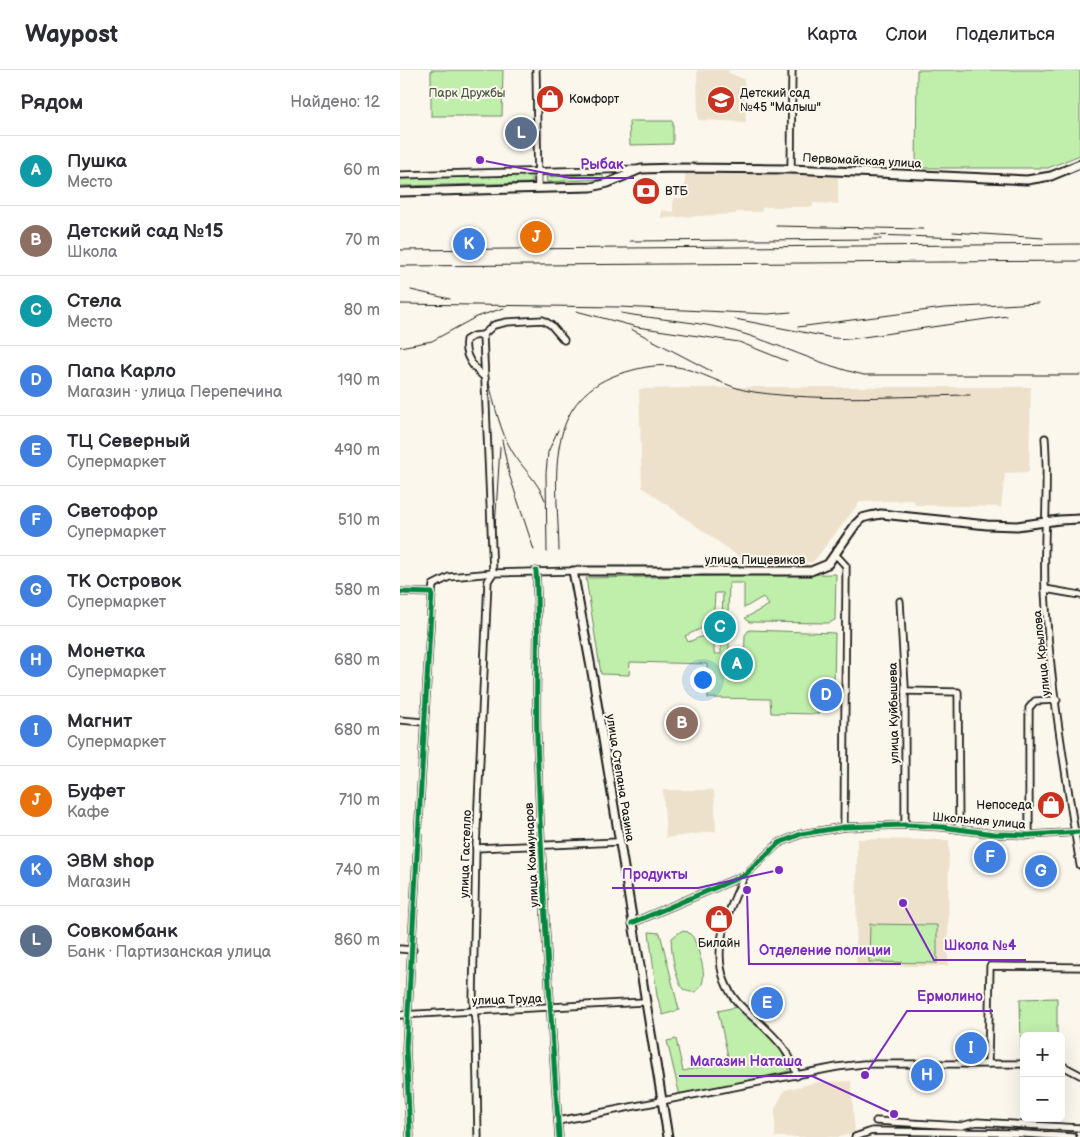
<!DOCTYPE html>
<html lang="ru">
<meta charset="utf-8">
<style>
:root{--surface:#fff;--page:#f2f2f3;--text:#2b2b33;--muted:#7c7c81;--line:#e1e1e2;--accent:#d93025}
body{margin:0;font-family:"Balsamiq Sans",sans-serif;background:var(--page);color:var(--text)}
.controls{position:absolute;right:15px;bottom:15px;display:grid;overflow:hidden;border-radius:8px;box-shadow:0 5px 20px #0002}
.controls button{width:45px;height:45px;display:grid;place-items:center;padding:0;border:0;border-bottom:1px solid var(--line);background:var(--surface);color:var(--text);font:25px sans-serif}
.you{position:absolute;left:302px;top:609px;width:18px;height:18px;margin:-12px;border:4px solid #fff;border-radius:50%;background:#1a73e8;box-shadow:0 0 0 8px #1a73e833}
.badge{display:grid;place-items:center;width:32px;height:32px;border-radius:50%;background:var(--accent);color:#fff;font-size:16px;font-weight:700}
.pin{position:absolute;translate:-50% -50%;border:2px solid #fff;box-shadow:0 1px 5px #0006}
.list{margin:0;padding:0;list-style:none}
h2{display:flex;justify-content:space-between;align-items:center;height:65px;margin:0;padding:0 20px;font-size:21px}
h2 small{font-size:16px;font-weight:400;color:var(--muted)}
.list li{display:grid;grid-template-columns:32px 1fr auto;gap:15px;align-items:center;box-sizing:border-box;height:70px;padding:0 20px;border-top:1px solid var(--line)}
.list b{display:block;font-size:19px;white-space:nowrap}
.list p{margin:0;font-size:16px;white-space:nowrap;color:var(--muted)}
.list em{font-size:16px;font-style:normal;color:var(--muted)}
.map{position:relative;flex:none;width:680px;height:1067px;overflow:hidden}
header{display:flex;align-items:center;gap:30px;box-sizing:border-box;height:70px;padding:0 25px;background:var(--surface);border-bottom:1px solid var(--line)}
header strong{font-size:24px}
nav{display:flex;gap:28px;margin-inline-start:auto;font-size:18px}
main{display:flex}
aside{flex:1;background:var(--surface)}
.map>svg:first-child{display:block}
.built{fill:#eee1cc}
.green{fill:#c0eeab;stroke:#6e8564}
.forest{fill:url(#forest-crowns);stroke:#6e8564}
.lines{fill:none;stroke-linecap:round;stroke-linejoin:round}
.minor-casing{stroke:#1c1c1c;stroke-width:9}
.major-casing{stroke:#1c1c1c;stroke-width:11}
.minor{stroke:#fbf7ec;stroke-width:5.5}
.major{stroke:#fbf7ec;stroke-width:7}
.rail{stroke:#1c1c1c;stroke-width:1}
.cycleway-casing{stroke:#fbf7ec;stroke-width:8}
.cycleway{stroke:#00873e;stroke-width:5}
.labels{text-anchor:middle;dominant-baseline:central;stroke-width:4;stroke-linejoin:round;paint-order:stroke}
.park-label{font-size:12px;fill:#4d5b47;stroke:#fbf7ec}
.poi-label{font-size:12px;fill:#1c1c1c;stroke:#fbf7ec;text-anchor:start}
.street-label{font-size:12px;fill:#1c1c1c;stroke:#fbf7ec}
.leader{fill:none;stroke:#7b2cbf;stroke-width:2}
.callout-dot{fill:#7b2cbf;stroke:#fbf7ec;stroke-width:2}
.callout-label{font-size:14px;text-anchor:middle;font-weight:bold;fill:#7b2cbf;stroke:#fbf7ec;stroke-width:4;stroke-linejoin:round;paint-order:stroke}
</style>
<header>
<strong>Waypost</strong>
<nav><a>Карта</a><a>Слои</a><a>Поделиться</a></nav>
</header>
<main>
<aside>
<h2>Рядом<small>Найдено: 12</small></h2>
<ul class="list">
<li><span class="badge" style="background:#0f9aa8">A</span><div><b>Пушка</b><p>Место</p></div><em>60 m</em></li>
<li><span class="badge" style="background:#8d6e63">B</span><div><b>Детский сад №15</b><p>Школа</p></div><em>70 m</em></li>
<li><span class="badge" style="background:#0f9aa8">C</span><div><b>Стела</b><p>Место</p></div><em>80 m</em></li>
<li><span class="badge" style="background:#3f7fe0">D</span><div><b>Папа Карло</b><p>Магазин · улица Перепечина</p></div><em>190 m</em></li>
<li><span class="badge" style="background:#3f7fe0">E</span><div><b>ТЦ Северный</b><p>Супермаркет</p></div><em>490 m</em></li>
<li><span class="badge" style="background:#3f7fe0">F</span><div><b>Светофор</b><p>Супермаркет</p></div><em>510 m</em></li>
<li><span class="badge" style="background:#3f7fe0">G</span><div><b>ТК Островок</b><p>Супермаркет</p></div><em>580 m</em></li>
<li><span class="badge" style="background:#3f7fe0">H</span><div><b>Монетка</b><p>Супермаркет</p></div><em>680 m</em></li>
<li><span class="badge" style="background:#3f7fe0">I</span><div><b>Магнит</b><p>Супермаркет</p></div><em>680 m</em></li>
<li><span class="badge" style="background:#e8710a">J</span><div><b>Буфет</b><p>Кафе</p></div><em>710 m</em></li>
<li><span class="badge" style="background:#3f7fe0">K</span><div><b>ЭВМ shop</b><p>Магазин</p></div><em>740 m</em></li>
<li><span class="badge" style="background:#5c6f8a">L</span><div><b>Совкомбанк</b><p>Банк · Партизанская улица</p></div><em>860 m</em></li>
</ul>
</aside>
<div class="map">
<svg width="680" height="1067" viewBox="0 0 680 1067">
<defs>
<pattern id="forest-crowns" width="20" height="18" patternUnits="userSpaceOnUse" patternTransform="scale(1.25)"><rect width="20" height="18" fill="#c0eeab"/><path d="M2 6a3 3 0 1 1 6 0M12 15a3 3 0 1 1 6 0" fill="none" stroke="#a4cc93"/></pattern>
</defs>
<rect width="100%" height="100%" fill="#fbf7ec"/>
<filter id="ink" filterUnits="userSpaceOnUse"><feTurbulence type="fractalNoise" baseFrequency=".02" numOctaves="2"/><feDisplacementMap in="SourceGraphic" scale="10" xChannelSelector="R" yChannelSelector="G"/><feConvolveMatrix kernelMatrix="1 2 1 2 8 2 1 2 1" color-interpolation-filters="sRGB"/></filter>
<g filter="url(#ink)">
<g class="built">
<polygon points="297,0 328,0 329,3 344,9 346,52 298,50"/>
<polygon points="285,100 438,103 438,134 413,133 413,137 363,137 361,142 336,142 336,144 261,148 261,140 273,142 273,128 285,128"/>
<polygon points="348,317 631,317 629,402 605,403 601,437 515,435 514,430 460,432 413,492 349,494 242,417 239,319"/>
<polygon points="263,720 314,720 316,761 266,768"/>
<polygon points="457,769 549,770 548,896 456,896"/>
<polygon points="451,1011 455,1063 439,1067 375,1067 375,1038 385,1020 418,1012"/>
</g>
<g class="green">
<polygon points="31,0 103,0 102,46 31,46"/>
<polygon points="517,0 680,0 680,85 648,98 516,98"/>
<polygon points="229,51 273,51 273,74 230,75"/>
<path d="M436 504 435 550 429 553 349 552 345 548 369 535 363 527 344 538V513H329L328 546 322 547 323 523H315C313 556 315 552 285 566L288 572 311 563 314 565V584H321V565H329V597L344 598 345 565 349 560 435 563 434 617 420 616 419 644 371 643 370 629 308 628 307 594 230 592 229 605 201 604 186 508Z"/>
<polygon points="470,854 537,855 537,893 469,892"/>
<path d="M281 861 288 862 293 867C299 882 312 913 295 922 290 922 287 922 283 919 277 914 269 875 272 868Z"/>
<polygon points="249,862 260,863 279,940 263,945 257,926"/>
<polygon points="657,928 657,966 624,966 624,980 621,980 620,929"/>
<polygon points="336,937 379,974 389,1001 280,1026 267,971 276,969 283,1001 329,991 318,941"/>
</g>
<g class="forest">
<polygon points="203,104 203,109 147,112 146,107"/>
<polygon points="132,105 132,113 0,116 0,109"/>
</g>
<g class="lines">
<defs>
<g id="minor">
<polyline points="136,0 138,118"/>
<polyline points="391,99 392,0"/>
<polyline points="0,105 239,99"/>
<path d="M83 265 73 266 66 270C63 286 74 298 85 308"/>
<path d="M645 368C649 419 643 468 645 520 649 612 666 704 680 795"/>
<polyline points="436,485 446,496 446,510 444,757"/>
<path d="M136 501C140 557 135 612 137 667 141 801 150 934 159 1067"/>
<polyline points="93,503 83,265 94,255 107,252 143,250 151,255 164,270"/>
<polyline points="645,519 680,525"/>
<polyline points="0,522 32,523 6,978 10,1067"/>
<polyline points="32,523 33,515 49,507 93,503 173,501"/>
<polyline points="500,531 505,616 505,755"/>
<polyline points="505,621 558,622 559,759"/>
<polyline points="0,650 23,652"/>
<polyline points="629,765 629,638 635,631 657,630"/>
<polyline points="76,778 218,772"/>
<path d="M345 805C325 846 304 894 338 933 345 941 353 947 361 954 378 970 391 983 397 1006"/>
<polyline points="232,853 345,805 379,773 401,764 444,757 505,755 542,757 594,764 629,765 680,762"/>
<polyline points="0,879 13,880"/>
<polyline points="0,945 244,932"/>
<polyline points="588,994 590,896 680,897"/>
<polyline points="661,995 680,1005"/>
<polyline points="158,1051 437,997 464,994 624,994"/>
<polyline points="476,1051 561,1056 577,1052 680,1058"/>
<polyline points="78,1067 76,959 73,930 76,778 88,511 93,503"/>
<polyline points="455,1067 472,1061 609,1063 673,1067"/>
</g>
<g id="major">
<polyline points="0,122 191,117 208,113 241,99 276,98 391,99 627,110 651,106 680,94"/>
<polyline points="268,1067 193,608 173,501 411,501 428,494 456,454 462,448 470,446 481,444 587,455 617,456 659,450 680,449"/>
</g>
</defs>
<use href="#minor" class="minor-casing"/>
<use href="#major" class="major-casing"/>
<use href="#minor" class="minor"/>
<use href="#major" class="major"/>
<g class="rail">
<polyline points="376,156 523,159"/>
<polyline points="553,162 643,168"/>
<polyline points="475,165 562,168"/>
<polyline points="230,171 481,169"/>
<polyline points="0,180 680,174"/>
<polyline points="0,196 680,191"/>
<polyline points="11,220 50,229"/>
<polyline points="0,234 220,237 368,244 391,242"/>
<polyline points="176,241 237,257 339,272 387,291"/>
<path d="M221 243C259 250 297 251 334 261 378 273 419 295 464 305H680"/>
<polyline points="335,249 433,268 450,269 607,246"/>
<polyline points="398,257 544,238 639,233"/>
<polyline points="231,259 311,301"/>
<polyline points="0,277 32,271 76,247 104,238"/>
<path d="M89 313C95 336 100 361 112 381 122 398 138 411 145 430"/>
<polyline points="102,370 109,404 134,480"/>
<polyline points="95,459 100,377"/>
<path d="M159 481C158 415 140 331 219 304 236 299 253 294 271 296 300 299 325 318 354 322 425 332 498 326 570 325"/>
<polyline points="147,482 146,403 148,382 158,360"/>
</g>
<defs>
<g id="cycleway">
<path d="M136 501C140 557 135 612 137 667 141 801 150 934 159 1067"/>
<polyline points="0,522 32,523 6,978 10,1067"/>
<polyline points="232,853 345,805 379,773 401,764 444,757 505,755 542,757 594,764 629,765 680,762"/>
</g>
</defs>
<use href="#cycleway" class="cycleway-casing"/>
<use href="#cycleway" class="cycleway"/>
</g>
</g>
<defs>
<symbol id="shop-disc" viewBox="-11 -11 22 22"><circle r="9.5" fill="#c8321e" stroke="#fbf7ec"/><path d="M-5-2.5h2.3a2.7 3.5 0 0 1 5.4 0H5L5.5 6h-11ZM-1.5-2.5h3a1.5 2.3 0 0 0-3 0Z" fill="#fff"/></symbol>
<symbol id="school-disc" viewBox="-11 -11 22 22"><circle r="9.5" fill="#c8321e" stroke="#fbf7ec"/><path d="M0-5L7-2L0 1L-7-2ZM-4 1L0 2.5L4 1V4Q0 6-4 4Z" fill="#fff"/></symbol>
<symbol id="bank-disc" viewBox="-11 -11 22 22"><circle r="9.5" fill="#c8321e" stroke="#fbf7ec"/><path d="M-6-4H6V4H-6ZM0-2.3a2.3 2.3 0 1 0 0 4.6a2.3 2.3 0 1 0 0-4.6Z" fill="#fff"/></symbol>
</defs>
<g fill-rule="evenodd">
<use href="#shop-disc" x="134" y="13" width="32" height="32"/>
<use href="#school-disc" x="305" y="14" width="32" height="32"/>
<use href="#bank-disc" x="230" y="105" width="32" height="32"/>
<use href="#shop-disc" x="635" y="719" width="32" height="32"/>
<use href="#shop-disc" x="303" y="833" width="32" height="32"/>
</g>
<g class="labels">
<g class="park-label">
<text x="67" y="23">Парк Дружбы</text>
</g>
<g class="poi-label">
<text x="340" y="23">Детский сад<tspan x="340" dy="14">№45 "Малыш"</tspan></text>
<text x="169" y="29">Комфорт</text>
<text x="265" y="121">ВТБ</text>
<text x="632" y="735" text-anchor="end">Непоседа</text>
<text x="319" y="873" text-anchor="middle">Билайн</text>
</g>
<g class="street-label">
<text transform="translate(462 91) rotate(3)">Первомайская улица</text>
<text x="355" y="490">улица Пищевиков</text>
<text transform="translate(642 583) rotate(-96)">улица Крылова</text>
<text transform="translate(494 643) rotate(-91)">улица Куйбышева</text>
<text transform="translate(220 708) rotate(81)">улица Степана Разина</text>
<text transform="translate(579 751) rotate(5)">Школьная улица</text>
<text transform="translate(66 784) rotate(-88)">улица Гастелло</text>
<text transform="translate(132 785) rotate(-93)">улица Коммунаров</text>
<text transform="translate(107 930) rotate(-2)">улица Труда</text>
</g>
</g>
<path class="leader" d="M80 90L170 108H234M379 800L298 818H212M503 833L534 890H626M347 820L349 894H501M465 1005L507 941H593M494 1044L412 1006H279"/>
<g class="callout-dot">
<circle cx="80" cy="90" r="5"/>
<circle cx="379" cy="800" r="5"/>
<circle cx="503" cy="833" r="5"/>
<circle cx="347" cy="820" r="5"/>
<circle cx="465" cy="1005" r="5"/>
<circle cx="494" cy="1044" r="5"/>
</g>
<g class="callout-label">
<text x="202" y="99">Рыбак</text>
<text x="255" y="809">Продукты</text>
<text x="580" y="880">Школа №4</text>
<text x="425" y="885">Отделение полиции</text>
<text x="550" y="931">Ермолино</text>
<text x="346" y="996">Магазин Наташа</text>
</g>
</svg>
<div class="controls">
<button>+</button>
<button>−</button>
</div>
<div class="you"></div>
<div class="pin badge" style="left:337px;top:594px;background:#0f9aa8">A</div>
<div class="pin badge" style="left:282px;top:653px;background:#8d6e63">B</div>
<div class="pin badge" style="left:320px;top:557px;background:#0f9aa8">C</div>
<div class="pin badge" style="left:426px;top:625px;background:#3f7fe0">D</div>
<div class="pin badge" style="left:367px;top:933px;background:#3f7fe0">E</div>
<div class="pin badge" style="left:590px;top:787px;background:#3f7fe0">F</div>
<div class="pin badge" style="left:641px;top:801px;background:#3f7fe0">G</div>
<div class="pin badge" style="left:527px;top:1005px;background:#3f7fe0">H</div>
<div class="pin badge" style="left:571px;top:978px;background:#3f7fe0">I</div>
<div class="pin badge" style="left:136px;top:167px;background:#e8710a">J</div>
<div class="pin badge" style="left:69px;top:174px;background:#3f7fe0">K</div>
<div class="pin badge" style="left:121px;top:63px;background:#5c6f8a">L</div>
</div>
</main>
